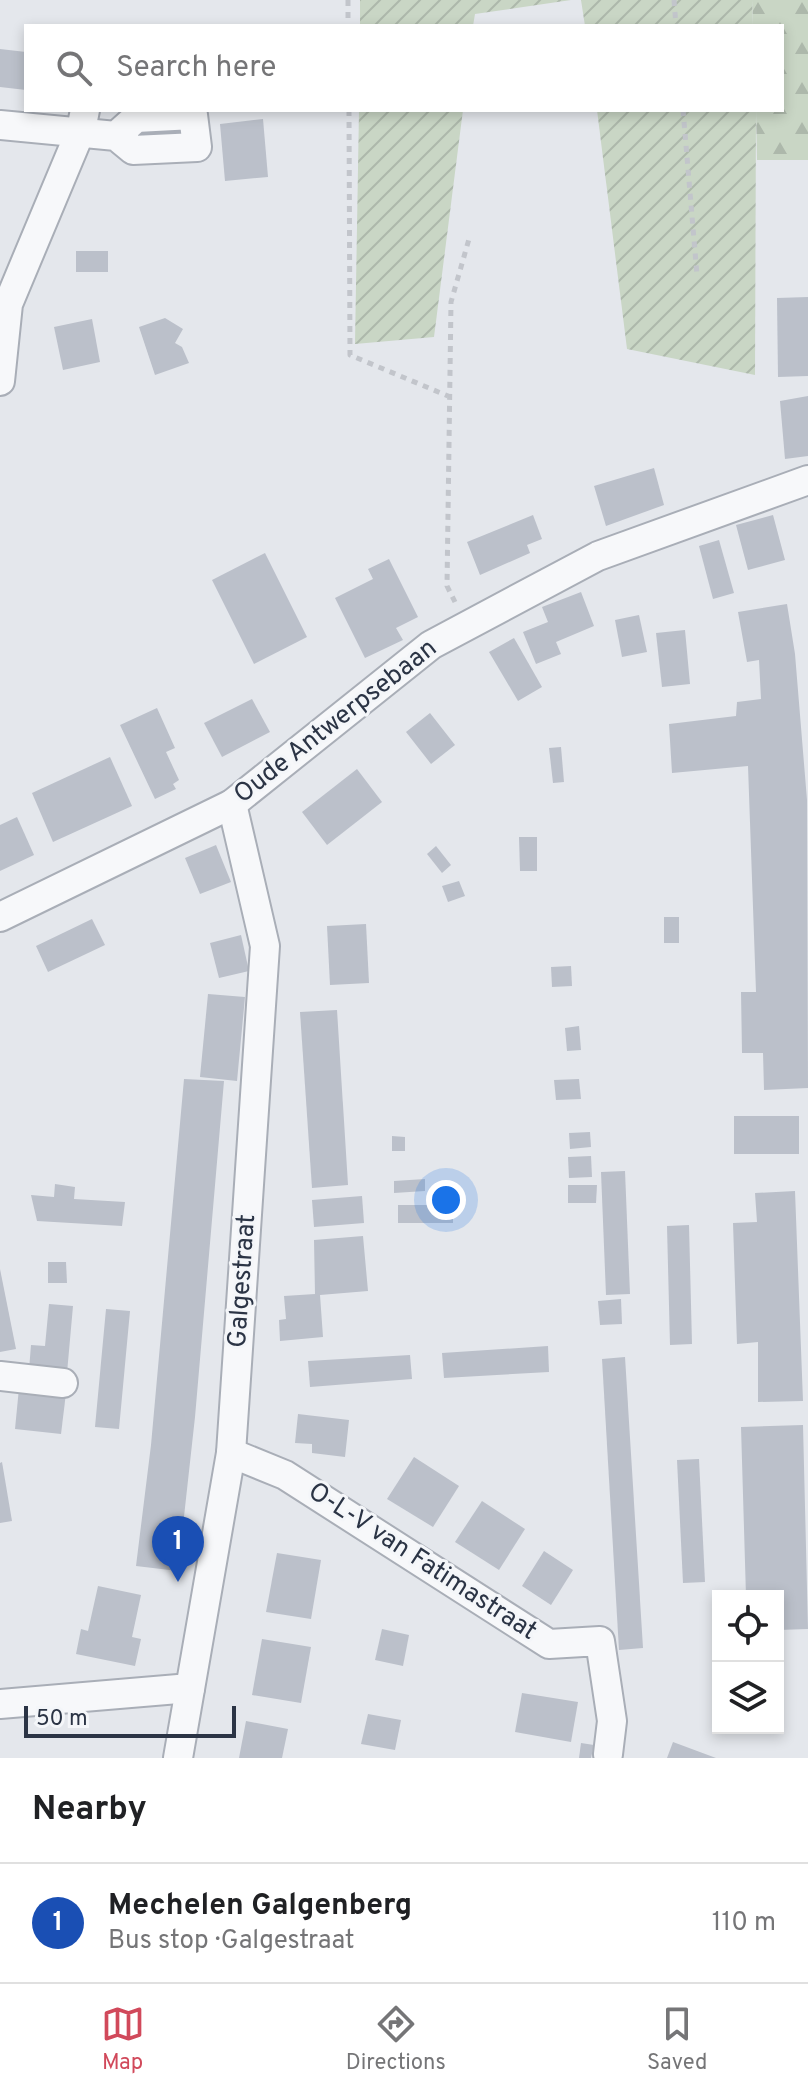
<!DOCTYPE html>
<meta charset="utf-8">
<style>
:root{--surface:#fff;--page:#f6f6f6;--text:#202124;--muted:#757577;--line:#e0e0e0;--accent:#d1495b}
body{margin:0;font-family:Overpass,sans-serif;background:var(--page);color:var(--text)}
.controls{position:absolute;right:24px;bottom:24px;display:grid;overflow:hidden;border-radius:0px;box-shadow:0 4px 12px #0003}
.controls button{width:72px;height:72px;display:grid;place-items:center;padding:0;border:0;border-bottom:2px solid var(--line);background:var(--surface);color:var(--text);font:40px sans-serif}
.scale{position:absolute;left:24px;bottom:20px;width:212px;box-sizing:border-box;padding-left:8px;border:4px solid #2b3445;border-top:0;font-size:22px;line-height:28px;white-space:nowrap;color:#2b3445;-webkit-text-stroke:6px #f4f6f9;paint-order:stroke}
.you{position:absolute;left:446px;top:1200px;width:28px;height:28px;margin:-20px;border:6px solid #fff;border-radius:50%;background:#1a73e8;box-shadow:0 0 0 12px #1a73e833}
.badge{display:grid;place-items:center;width:52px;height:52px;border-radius:50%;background:var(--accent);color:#fff;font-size:26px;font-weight:700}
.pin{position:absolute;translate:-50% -66px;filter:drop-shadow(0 2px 4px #0008)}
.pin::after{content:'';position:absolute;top:42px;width:28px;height:24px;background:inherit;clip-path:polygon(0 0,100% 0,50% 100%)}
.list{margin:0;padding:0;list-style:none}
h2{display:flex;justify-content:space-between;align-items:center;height:104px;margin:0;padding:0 32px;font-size:34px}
h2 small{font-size:26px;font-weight:400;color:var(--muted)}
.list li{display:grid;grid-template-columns:52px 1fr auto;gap:24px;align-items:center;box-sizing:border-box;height:120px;padding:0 32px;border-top:2px solid var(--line)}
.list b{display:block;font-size:30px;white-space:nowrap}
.list p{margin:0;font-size:26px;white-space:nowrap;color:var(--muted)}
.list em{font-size:26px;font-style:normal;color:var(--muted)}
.icon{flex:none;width:44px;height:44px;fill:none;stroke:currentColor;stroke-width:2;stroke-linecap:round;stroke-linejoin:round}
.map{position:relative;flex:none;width:808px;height:1758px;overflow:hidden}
.search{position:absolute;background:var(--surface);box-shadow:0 4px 12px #0003;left:24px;right:24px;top:24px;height:88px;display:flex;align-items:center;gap:20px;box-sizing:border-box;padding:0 28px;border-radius:0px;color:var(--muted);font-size:30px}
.sheet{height:224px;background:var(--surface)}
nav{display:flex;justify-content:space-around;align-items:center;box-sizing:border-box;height:112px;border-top:2px solid var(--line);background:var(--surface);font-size:22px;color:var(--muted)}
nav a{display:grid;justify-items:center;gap:4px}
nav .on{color:var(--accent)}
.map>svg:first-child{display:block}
.forest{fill:url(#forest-firs)}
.garden{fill:url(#garden-furrows)}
.building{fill:#bbc0ca}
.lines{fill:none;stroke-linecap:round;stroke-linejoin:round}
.minor-casing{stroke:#a9aeb7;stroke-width:32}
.path{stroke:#c2c5cb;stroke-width:5;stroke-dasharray:6 6;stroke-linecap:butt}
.minor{stroke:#f7f8fa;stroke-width:28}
.labels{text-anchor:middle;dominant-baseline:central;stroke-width:6;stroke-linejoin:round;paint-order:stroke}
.street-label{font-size:26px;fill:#2b3445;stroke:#f4f6f9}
</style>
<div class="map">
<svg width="808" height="1758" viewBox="0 0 808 1758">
<defs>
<pattern id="forest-firs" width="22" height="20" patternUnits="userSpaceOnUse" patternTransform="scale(2)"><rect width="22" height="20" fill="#c9d6c5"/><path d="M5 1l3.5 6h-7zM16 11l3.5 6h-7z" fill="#adb8ab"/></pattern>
<pattern id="garden-furrows" width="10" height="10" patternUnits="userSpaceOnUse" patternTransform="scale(2)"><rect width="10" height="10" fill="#c9d6c5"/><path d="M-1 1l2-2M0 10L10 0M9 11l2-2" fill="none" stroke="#adb8ab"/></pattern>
</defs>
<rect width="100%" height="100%" fill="#e4e7ec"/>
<polygon class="forest" points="752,0 808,0 808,160 757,160 756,110 782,110 782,26 753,26"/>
<g class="garden">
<polygon points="360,0 571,0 475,14 473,26 360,26"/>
<polygon points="581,0 752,0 753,26 585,26"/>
<polygon points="359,110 463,110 434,337 355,344"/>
<polygon points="597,110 756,110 755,375 627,349"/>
</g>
<g class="building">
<polygon points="0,49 26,52 26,90 0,87"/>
<polygon points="263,119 268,177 225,181 220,124"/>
<rect x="76" y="251" width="32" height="21"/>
<polygon points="808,297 808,376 778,377 777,298"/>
<polygon points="165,318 183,329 175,343 182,347 189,363 155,375 139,327"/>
<polygon points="92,319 100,362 63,370 54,327"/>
<polygon points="808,396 808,456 785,459 780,401"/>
<polygon points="654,468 664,505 606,526 594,486"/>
<polygon points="533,515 542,539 527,545 530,553 480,575 467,542"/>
<polygon points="773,515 785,560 748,570 736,525"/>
<polygon points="719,540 734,593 713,599 699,546"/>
<polygon points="265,553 307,637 254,664 212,580"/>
<polygon points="389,559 418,617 396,628 403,640 365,658 335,598 373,579 368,569"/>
<polygon points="581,592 594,626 556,642 561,654 536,664 523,632 548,622 542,607"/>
<polygon points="787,604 795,654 807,800 808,1088 764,1090 763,1053 742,1053 741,992 756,992 748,766 672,773 669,724 736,716 737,702 761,699 759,660 747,662 738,612"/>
<polygon points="639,615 647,652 622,657 615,620"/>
<polygon points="685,630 690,684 662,687 656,633"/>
<polygon points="514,638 542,687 518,701 489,652"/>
<polygon points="252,699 270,732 222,757 204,723"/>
<polygon points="157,708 175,748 166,752 179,780 173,784 176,789 155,799 120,725"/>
<polygon points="430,713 455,745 431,764 406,732"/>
<polygon points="561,747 564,782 553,783 549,748"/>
<polygon points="110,757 132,806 53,842 32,793"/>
<polygon points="357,769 382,802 327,845 302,812"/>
<polygon points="17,817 34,855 0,871 0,825"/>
<polygon points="519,837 537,837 537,871 520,871"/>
<polygon points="216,845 231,882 200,894 185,858"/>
<polygon points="436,846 451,865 442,873 427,854"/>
<polygon points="459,881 465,896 448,902 442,886"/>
<rect x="664" y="917" width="15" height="26"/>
<polygon points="92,919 105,945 48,972 36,946"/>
<polygon points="366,924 369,983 330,985 327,926"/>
<polygon points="241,935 249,971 219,978 210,943"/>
<polygon points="571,966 572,986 552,987 551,967"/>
<polygon points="208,994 245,997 237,1081 200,1077"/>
<polygon points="337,1010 348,1185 312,1188 300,1012"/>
<polygon points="579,1026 581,1050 567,1051 565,1028"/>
<polygon points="184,1079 224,1081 195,1417 178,1571 136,1566 151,1445"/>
<polygon points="579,1079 581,1099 556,1100 554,1080"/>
<rect x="734" y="1116" width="65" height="38"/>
<polygon points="590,1132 591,1147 570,1149 569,1133"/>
<polygon points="392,1136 405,1137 405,1151 392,1151"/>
<polygon points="591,1156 592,1177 569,1178 568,1157"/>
<polygon points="625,1171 630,1294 606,1295 601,1172"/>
<polygon points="425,1179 425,1191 394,1193 394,1181"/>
<polygon points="55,1184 75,1187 74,1199 125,1202 122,1226 37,1221 31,1195 54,1197"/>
<polygon points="568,1185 597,1185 596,1203 568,1203"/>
<polygon points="795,1191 803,1401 758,1402 758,1342 737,1344 733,1223 757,1222 755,1193"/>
<polygon points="362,1196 364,1223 314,1227 312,1200"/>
<rect x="398" y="1205" width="55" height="18"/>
<polygon points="689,1225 692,1344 670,1345 667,1226"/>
<polygon points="363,1236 368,1291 320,1295 323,1337 280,1341 279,1320 286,1319 284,1296 315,1294 314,1240"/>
<polygon points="48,1262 66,1262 67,1283 48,1283"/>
<polygon points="0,1269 16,1349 0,1352"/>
<polygon points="621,1299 622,1324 600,1325 598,1301"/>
<polygon points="49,1304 73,1306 67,1373 29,1370 31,1345 45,1346"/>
<polygon points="106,1309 130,1311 119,1429 95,1427"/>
<polygon points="548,1346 549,1372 444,1378 442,1353"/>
<polygon points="410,1355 412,1379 310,1387 308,1361"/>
<polygon points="625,1357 643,1648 619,1650 602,1359"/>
<polygon points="19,1388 66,1393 61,1434 15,1429"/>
<polygon points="298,1414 349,1420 345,1457 312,1453 312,1444 295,1443"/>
<polygon points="803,1425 808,1629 778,1630 778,1596 746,1596 741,1427"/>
<polygon points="414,1457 459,1486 433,1527 387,1499"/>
<polygon points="699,1459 705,1582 683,1583 677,1460"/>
<polygon points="2,1462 12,1521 0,1523 0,1463"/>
<polygon points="482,1501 525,1529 499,1570 455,1542"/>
<polygon points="544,1551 573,1570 551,1605 522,1586"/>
<polygon points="277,1553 321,1560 311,1619 266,1612"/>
<polygon points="98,1586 141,1595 132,1637 141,1639 135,1666 76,1654 81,1629 88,1631"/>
<polygon points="382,1629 409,1635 403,1666 375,1660"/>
<polygon points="262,1639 311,1647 301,1703 252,1695"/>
<polygon points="522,1693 578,1702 571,1742 515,1732"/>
<polygon points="368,1714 401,1720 395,1750 361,1744"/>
<polygon points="246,1721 288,1729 282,1758 239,1758"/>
<polygon points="673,1742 716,1758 667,1758"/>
<polygon points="581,1743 594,1745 591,1758 579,1758"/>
</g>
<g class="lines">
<defs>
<g id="minor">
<polyline points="0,125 116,136 133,150 197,147 193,115 136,118 116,136"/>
<polyline points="0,381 8,304 81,130 85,110"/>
<polyline points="0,917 232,804 431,645 598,556 808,480"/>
<polyline points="0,1376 63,1383"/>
<polyline points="231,1453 285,1475 549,1644 600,1641 612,1721 608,1754"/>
<polyline points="0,1704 190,1688"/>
<polyline points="178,1758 231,1453 265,946 232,804"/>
</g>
</defs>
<use href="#minor" class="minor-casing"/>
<g class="path">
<polyline points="348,0 348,26"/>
<polyline points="674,0 676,26"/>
<polyline points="349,110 350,355 448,396"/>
<polyline points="683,110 697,275"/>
<polyline points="455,602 447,586 451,302 469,239"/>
</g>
<use href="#minor" class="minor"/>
</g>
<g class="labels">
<g class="street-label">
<text transform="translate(336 722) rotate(-38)">Oude Antwerpsebaan</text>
<text transform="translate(243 1281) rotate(-86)">Galgestraat</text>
<text transform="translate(422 1562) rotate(33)">O-L-V van Fatimastraat</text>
</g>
</g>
</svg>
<div class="controls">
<button><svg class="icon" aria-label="locate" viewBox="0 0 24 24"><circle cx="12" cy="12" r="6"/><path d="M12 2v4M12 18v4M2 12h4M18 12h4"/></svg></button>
<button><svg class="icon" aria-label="layers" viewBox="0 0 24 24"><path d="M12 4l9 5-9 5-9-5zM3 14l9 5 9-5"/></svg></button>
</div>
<div class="scale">50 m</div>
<div class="you"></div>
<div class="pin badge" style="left:178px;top:1582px;background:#1a4fb4">1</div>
<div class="search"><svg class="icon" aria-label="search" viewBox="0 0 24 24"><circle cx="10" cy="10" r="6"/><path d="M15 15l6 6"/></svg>Search here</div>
</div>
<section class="sheet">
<h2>Nearby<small></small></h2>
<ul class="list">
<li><span class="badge" style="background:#1a4fb4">1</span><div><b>Mechelen Galgenberg</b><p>Bus stop · Galgestraat</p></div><em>110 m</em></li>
</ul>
</section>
<nav>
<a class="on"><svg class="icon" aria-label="map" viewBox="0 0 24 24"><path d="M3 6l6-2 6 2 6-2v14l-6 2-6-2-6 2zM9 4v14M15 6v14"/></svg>Map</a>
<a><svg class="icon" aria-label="directions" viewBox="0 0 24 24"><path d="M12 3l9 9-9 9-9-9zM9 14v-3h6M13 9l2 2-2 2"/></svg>Directions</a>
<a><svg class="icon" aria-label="saved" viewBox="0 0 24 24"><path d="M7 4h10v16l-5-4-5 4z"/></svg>Saved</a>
</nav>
